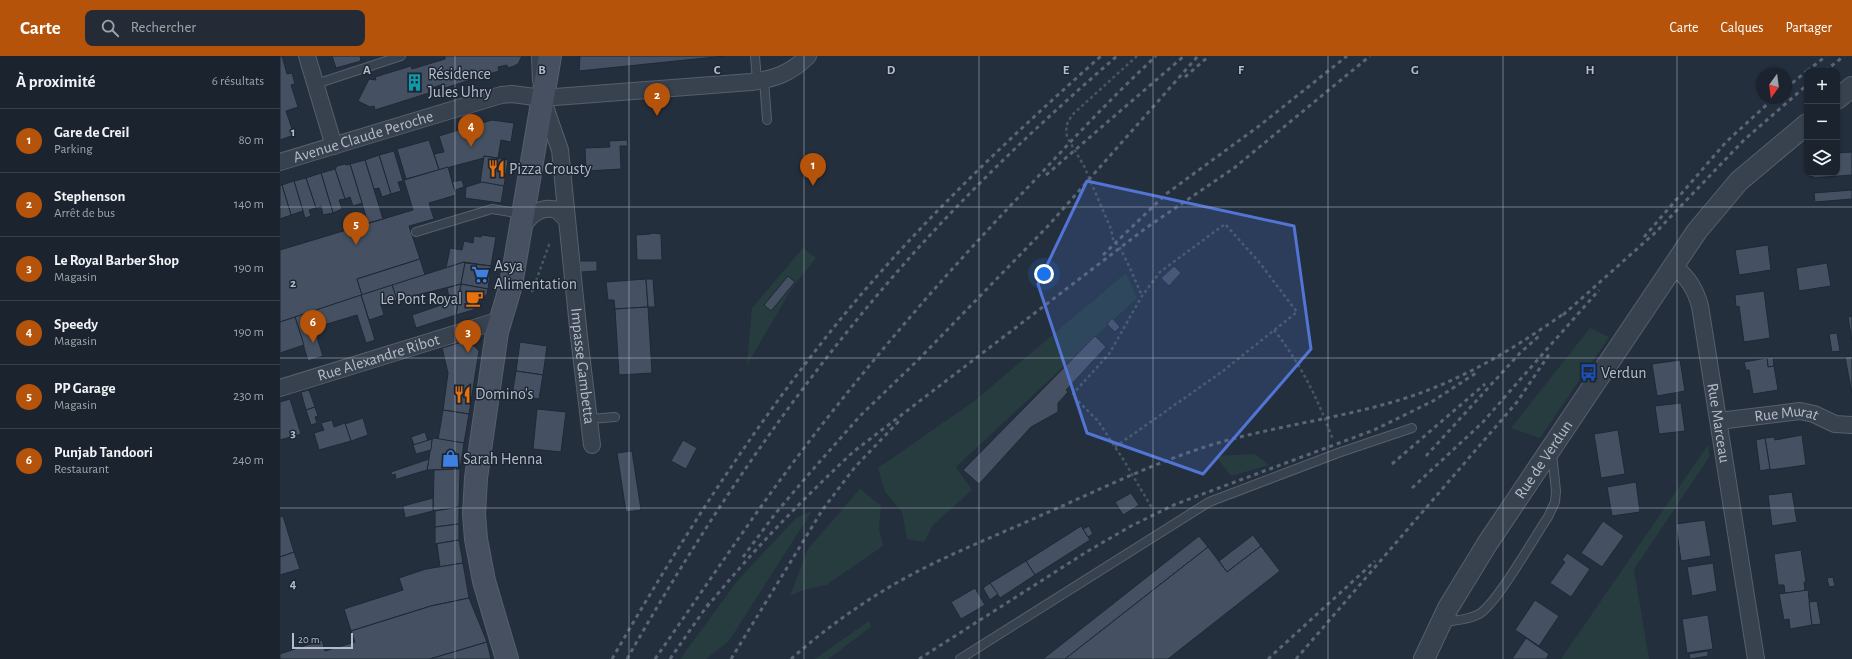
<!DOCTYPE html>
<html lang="fr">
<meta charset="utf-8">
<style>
:root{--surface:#1b232e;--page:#242b36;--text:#f1f3f6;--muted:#a0a4aa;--line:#39404a;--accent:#b45309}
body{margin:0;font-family:"Alegreya Sans",sans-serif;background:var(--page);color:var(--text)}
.controls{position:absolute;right:12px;top:12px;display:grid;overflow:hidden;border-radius:8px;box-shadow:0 1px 3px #0004}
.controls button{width:36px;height:36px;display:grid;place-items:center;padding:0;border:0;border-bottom:1px solid var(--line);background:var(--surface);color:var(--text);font:20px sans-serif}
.compass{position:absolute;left:1476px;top:12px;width:36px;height:36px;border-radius:50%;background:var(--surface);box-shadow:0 1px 3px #0004;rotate:194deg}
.scale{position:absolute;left:12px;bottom:10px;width:61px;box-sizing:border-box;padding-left:4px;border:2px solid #b4bcc9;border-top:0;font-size:11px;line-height:14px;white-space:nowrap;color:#b4bcc9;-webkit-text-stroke:3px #1d2633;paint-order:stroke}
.you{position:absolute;left:764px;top:218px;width:14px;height:14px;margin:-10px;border:3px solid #fff;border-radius:50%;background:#1a73e8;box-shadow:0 0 0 6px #1a73e833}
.badge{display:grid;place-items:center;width:26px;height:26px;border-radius:50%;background:var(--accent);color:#fff;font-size:13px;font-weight:700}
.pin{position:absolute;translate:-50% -33px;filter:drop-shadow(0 1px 2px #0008)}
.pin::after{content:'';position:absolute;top:21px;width:14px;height:12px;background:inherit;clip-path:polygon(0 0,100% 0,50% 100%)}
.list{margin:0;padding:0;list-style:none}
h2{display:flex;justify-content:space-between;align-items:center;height:52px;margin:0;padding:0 16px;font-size:17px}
h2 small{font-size:13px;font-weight:400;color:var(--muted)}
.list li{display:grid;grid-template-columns:26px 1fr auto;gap:12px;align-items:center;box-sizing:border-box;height:64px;padding:0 16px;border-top:1px solid var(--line)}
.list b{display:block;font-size:15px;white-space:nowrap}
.list p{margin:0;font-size:13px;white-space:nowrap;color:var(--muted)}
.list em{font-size:13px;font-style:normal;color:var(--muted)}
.icon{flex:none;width:22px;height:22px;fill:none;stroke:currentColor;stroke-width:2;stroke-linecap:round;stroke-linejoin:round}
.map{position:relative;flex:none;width:1572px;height:603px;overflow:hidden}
header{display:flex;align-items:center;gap:24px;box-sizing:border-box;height:56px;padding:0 20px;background:var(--accent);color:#fff}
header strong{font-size:19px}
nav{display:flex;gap:22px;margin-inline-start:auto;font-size:14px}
.search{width:280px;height:36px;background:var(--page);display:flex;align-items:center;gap:10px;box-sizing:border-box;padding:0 14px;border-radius:8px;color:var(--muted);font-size:15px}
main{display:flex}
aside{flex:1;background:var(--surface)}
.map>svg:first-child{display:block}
.green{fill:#263c3f}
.building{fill:#455162;stroke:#1f2835}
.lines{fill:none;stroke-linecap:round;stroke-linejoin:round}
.service-casing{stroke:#565f6c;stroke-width:10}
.minor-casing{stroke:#565f6c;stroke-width:18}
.tertiary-casing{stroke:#565f6c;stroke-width:22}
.secondary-casing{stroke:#565f6c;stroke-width:24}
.path{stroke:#44595c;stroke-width:2.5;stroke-dasharray:3 3;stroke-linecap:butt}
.service{stroke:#38414e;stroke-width:8}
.minor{stroke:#38414e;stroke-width:16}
.tertiary{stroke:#38414e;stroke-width:20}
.secondary{stroke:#465061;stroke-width:22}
.rail{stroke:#5a6575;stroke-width:3;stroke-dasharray:4 4;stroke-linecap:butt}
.marked{fill:#5274d3;fill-opacity:0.2;stroke:#5274d3;stroke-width:3;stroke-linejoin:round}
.grid{fill:none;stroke:#b4bcc9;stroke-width:1;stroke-opacity:0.55}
.labels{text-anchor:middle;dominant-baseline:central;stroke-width:3;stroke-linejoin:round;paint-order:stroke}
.poi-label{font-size:16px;fill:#b4bcc9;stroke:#1d2633;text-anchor:start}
.street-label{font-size:16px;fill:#b4bcc9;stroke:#1d2633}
.grid-label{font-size:13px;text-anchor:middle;font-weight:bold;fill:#b4bcc9;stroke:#1d2633;stroke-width:3;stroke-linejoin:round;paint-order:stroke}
</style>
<header>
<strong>Carte</strong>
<div class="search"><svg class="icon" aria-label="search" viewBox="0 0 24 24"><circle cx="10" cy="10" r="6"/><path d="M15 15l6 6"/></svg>Rechercher</div>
<nav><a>Carte</a><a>Calques</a><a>Partager</a></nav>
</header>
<main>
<aside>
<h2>À proximité<small>6 résultats</small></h2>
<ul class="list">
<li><span class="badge">1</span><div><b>Gare de Creil</b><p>Parking</p></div><em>80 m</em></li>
<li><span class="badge">2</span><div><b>Stephenson</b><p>Arrêt de bus</p></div><em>140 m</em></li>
<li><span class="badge">3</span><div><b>Le Royal Barber Shop</b><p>Magasin</p></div><em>190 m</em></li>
<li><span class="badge">4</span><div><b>Speedy</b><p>Magasin</p></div><em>190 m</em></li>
<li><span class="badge">5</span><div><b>PP Garage</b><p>Magasin</p></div><em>230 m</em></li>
<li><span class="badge">6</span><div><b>Punjab Tandoori</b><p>Restaurant</p></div><em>240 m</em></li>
</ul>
</aside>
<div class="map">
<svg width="1572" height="603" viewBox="0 0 1572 603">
<rect width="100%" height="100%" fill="#242f3e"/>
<g class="green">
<polygon points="523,192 536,202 512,232 467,309 472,252"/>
<polygon points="846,217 857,242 676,411 692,434 653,469 644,486 627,483 622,456 605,436 598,412 693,346"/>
<polygon points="1310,272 1329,281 1260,382 1231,372"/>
<polygon points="1428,389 1430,400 1354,513 1369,603 1281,603"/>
<polygon points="975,398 989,409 951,420 936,400"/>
<polygon points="580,433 601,450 599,472 603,490 546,529 523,534 510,540 528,493"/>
<polygon points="532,455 449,585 426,603 400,603 458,524 516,462"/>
<polygon points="589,565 591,571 548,603 535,603"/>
</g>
<g class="building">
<polygon points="0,0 2,0 7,18 12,17 15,28 11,29 18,51 6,55 14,79 0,84"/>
<polygon points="52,0 80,0 81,5 56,12"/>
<polygon points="165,0 242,0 238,8 234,10 228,12 227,9 218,11 219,15 165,32 164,28 148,33 149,37 95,54 94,50 90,51 78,45 89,23 96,24 95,21 131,10 132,13 165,3"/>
<polygon points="300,0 445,0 299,15"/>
<polygon points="212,64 234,67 231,86 221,84 218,102 204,100 204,102 159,114 154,98 164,96 159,80"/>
<polygon points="149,84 159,114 126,123 117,93"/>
<polygon points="347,84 348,90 340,90 341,113 306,115 305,92 330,91 329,85"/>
<polygon points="114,95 123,125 118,126 121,135 111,138 99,99"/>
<polygon points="1572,96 1572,119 1533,122 1533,117 1557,117 1557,97"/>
<polygon points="99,99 111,138 102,141 99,132 94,133 85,104"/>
<polygon points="204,100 228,104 224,130 200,127"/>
<polygon points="85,104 103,163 88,167 70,108"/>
<polygon points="65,108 67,109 70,108 82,147 73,150 70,141 65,143 55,113 57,110"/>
<polygon points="168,111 176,139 149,147 154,163 129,170 140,203 77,223 82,239 0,266 0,194 133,154 124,124"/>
<polygon points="55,113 65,143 59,144 62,153 53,157 41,117"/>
<polygon points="41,117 53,157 43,159 41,150 36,152 26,122"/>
<polygon points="26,122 36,152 29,154 31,160 25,162 14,125"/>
<polygon points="182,124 184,131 175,134 172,126"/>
<polygon points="14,125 23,155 11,159 2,129"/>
<polygon points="202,126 224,130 221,147 185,142 186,131"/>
<polygon points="2,129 11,159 0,163 0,130"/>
<polygon points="1572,134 1572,143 1535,146 1534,137"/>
<polygon points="86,160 88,167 74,172 72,165"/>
<polygon points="373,177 381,178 382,204 357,204 356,179 370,178"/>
<polygon points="202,179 216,181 211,210 184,206 166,212 170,192 182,194 184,185 193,187 194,180 201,181"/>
<polygon points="1488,189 1491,214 1459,219 1455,194"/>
<polygon points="140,203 145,219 82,239 77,223"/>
<polygon points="300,205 317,205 317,215 301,216"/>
<polygon points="184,206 185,207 181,228 117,244 112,229"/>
<polygon points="185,207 211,210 208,233 181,228"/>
<polygon points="1547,207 1551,230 1519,235 1516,212"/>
<polygon points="894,210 901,217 889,230 881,222"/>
<polygon points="508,220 515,226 491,255 484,249"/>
<polygon points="366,223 368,251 335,253 334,244 328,244 326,226"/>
<polygon points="366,223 373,223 375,251 368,251"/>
<polygon points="181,228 208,233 207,238 193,254 176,259"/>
<polygon points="181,228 178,246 170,246 167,232"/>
<polygon points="112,229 117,244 101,249 104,259 89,264 81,239"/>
<polygon points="1484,235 1490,282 1464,286 1459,250 1456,251 1455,239"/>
<polygon points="81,239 95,284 86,287 77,259 34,272 43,300 28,305 15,261"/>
<polygon points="173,245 178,246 176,259 136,272 132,259"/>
<polygon points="368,251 372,317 339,319 335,253"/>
<polygon points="1572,260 1572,285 1568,261"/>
<polygon points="15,261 24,289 0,297 0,266"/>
<polygon points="832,262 840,271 835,276 827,268"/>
<polygon points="1557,277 1560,295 1552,296 1549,278"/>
<polygon points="815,280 826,291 786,334 788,336 778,347 778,356 751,371 699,428 683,414"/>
<polygon points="188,284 199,295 189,358 163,354 168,317 162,292"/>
<polygon points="240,286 267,290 263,319 236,315"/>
<polygon points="1572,300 1572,338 1565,301"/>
<polygon points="1493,301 1494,310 1488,311 1487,302"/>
<polygon points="1487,302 1488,311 1494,310 1498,334 1473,338 1469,314 1466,314 1464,306"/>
<polygon points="1400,304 1405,335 1377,340 1372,308"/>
<polygon points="236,315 263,319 259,343 232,339"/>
<polygon points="29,334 35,351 26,354 21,336"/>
<polygon points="10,343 21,378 0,384 0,346"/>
<polygon points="1401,347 1405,375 1379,378 1375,350"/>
<polygon points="35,351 38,360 35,361 37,367 31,369 26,354"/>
<polygon points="257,353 286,356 281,396 253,393"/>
<polygon points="163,354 189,358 184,387 158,384"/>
<polygon points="83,362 88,379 71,385 65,368"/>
<polygon points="52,364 54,371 65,367 71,385 39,394 34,377 44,374 41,367"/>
<polygon points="1338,374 1345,418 1321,422 1314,378"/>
<polygon points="145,376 148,385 134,389 131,381"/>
<polygon points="1522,379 1526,409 1490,414 1485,382 1494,381 1495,384"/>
<polygon points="154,382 184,387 180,413 147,414 152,383"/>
<polygon points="1485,382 1490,413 1480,415 1476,384"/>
<polygon points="152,383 151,394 136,398 133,389"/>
<polygon points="403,384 417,392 406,413 391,405"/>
<polygon points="352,395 361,454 346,456 337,397"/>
<polygon points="149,403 147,414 114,424 113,423 116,422 115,418 112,419 111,416"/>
<polygon points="180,413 179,451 153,455 154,414"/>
<polygon points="1356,426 1360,456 1332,460 1327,431"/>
<polygon points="1512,436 1517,466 1492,470 1488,439"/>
<polygon points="851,437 859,449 843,459 835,446"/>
<polygon points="153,442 153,455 125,462 123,450"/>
<polygon points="179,451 179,468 155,471 155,455"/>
<polygon points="3,460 14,496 0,501 0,461"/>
<polygon points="1425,464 1431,500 1401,505 1396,468"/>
<polygon points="1323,465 1344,480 1322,511 1301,497"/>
<polygon points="179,468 179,484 155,488 155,471"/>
<polygon points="801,470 810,484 755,519 746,505"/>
<polygon points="809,470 813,478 808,481 803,473"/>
<polygon points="973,479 981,490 947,516 939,505"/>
<polygon points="919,480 928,491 785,603 763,603"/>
<polygon points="179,484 183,507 160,511 157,488 155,488"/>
<polygon points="981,490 1000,515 888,603 785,603 928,491 947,516"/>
<polygon points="1521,494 1526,526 1524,526 1525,535 1505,537 1504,529 1498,529 1494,498"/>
<polygon points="14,496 20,513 0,519 0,501"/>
<polygon points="1287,497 1310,513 1291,541 1270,527 1285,506 1282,504"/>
<polygon points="746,505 755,519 720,542 710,527"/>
<polygon points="183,507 189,542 151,550 71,575 64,553 123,534 119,522 146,513"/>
<polygon points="1433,507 1437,535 1412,540 1407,511"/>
<polygon points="1553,521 1555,530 1549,531 1547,522"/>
<polygon points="710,527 718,538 710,544 703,532"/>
<polygon points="695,532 705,549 681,563 671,546"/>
<polygon points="1528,534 1532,569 1510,573 1509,563 1504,564 1499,538"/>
<polygon points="189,542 207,586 150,603 0,603 0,598 42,584 45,595 75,586 71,575 151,550"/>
<polygon points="1255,544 1279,560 1259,590 1235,574"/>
<polygon points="1537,545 1541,568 1532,569 1529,546"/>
<polygon points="1428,559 1433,593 1407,597 1402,563"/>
<polygon points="1246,582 1269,598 1266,603 1232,603"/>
<polygon points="207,586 211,603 150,603"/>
<polygon points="1428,595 1428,600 1410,603 1409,598"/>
</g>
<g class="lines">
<defs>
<g id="service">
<polyline points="256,0 257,25"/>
<polyline points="475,0 477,25"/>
<polyline points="484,24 487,64"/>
<polyline points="36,28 121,0"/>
<polyline points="136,176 212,153 242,158"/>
<polyline points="309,363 335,361"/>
<path d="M1164 566C1176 564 1189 564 1199 558 1216 549 1255 480 1268 461L1275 446 1276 435 1272 397"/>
<polyline points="680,603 929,446 1058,397 1132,372"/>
</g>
<g id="minor">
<polyline points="27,0 54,90"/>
<path id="s1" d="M263 45 280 94 299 281 312 389"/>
<path id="s2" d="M0 106 221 39 232 38 262 42 471 26C495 23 511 17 528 0"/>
<path d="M241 174C248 161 260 149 277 154L286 163"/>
<path id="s3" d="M1394 210C1408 222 1415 232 1420 250L1476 603"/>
<path id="s4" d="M0 332 220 264"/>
<path id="s5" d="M1439 365 1520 355 1534 358 1555 368 1572 369"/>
</g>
<g id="tertiary">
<polyline points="1557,43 1572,31"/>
<path id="s6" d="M1144 603 1168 552 1207 488 1417 175 1459 125 1527 68"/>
</g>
<polyline id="secondary" points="227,603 204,525 196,483 194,458 196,422 217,276 231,229 270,0"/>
</defs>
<use href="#service" class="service-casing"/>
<use href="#minor" class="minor-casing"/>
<use href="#tertiary" class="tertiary-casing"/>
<use href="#secondary" class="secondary-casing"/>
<g class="path">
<polyline points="857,0 792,59 786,70 787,81 804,110 831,173 833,183 840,192 850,212 862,240"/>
<polyline points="252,236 270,186"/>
<path d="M994 274C1021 308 1038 343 1053 384"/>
<polyline points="835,391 943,315 1017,256 979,206 945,168 880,216 862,240 829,298 792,339 818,365 843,403 872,452"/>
</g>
<use href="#service" class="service"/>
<use href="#minor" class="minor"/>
<use href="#tertiary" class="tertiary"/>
<use href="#secondary" class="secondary"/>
<g class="rail">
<polyline points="1527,15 1546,0"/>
<polyline points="1545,15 1564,0"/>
<polyline points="905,21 929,0"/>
<polyline points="1506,32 1527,15"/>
<polyline points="766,119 904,0"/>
<polyline points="1364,181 1446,86 1494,42"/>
<polyline points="823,199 886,138 979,70 1067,0"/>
<polyline points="1283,259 1377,175 1464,84 1527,29"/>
<polyline points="1146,400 1240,297 1259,280"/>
<polyline points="1112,408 1205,328"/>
<polyline points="1132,432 1202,367 1319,234"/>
<polyline points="463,501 495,458 528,419 580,360 638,304 767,171 918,0"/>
<path d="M427 551C471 496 521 445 573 396L866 172 954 112 1090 0"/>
<path d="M332 603C400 485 473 371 559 265 638 168 728 83 821 0"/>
<path d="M347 603C427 462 517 330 624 208 689 134 762 65 837 0"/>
<path d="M375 603C433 520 489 435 552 356 615 276 682 200 752 127 792 84 833 40 876 0"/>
<polyline points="390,603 429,547"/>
<polyline points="451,603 543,453 575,411 619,365"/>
<path d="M511 603C546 572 585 544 627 521 671 497 718 479 764 458 819 434 873 407 931 389 997 369 1066 362 1132 340 1188 321 1238 290 1286 256"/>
<polyline points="639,603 808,495 851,470 896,448 1094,374 1153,345 1196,317"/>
<polyline points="988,603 1095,505"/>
<polyline points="1016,603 1237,346 1270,297"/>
</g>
</g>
<path class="marked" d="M807 125 1014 170 1031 293 923 418 807 377 758 228Z"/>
<path class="grid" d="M175 0V603M349 0V603M524 0V603M699 0V603M873 0V603M1048 0V603M1223 0V603M1397 0V603M0 151H1572M0 302H1572M0 452H1572"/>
<defs>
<symbol id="building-bare" viewBox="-9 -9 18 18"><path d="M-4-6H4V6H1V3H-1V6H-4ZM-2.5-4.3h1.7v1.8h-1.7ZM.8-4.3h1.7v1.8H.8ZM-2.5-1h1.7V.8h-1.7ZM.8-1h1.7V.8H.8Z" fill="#0f9aa8" stroke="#1d2633" stroke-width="2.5" paint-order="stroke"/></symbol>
<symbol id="restaurant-bare" viewBox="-9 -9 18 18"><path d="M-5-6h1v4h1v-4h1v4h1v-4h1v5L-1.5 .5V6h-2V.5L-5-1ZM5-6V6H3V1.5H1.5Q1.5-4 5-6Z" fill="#e8710a" stroke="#1d2633" stroke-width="2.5" paint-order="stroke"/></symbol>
<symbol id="supermarket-bare" viewBox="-9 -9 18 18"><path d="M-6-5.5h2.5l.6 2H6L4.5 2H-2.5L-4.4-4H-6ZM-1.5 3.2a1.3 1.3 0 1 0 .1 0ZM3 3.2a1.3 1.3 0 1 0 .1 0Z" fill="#3f7fe0" stroke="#1d2633" stroke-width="2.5" paint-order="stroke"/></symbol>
<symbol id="cafe-bare" viewBox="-9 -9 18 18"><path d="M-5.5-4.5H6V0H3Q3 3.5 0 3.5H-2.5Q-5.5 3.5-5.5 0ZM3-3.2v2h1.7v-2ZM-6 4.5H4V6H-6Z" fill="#e8710a" stroke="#1d2633" stroke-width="2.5" paint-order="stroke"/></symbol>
<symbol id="bus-bare" viewBox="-9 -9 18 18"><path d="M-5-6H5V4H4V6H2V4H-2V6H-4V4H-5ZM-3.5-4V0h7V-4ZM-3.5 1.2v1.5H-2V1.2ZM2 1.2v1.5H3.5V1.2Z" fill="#1a4fb4" stroke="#1d2633" stroke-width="2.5" paint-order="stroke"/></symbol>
<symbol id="shop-bare" viewBox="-9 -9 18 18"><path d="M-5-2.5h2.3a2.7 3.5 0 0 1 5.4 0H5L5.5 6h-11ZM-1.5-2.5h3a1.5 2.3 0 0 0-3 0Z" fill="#3f7fe0" stroke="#1d2633" stroke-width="2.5" paint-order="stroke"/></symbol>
</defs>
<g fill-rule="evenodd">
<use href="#building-bare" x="122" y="14" width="25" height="25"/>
<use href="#restaurant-bare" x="204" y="100" width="25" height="25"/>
<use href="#supermarket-bare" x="188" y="206" width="25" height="25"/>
<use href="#cafe-bare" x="182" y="230" width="25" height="25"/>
<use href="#bus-bare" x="1296" y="304" width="25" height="25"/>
<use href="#restaurant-bare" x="170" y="326" width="25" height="25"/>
<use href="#shop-bare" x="158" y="390" width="25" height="25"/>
</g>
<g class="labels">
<g class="poi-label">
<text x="148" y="18">Résidence<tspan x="148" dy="18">Jules Uhry</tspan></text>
<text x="229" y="113">Pizza Crousty</text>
<text x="214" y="210">Asya<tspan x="214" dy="18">Alimentation</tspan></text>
<text x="182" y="243" text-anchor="end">Le Pont Royal</text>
<text x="1321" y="317">Verdun</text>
<text x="195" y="338">Domino's</text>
<text x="183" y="403">Sarah Henna</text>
</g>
<g class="street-label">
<text stroke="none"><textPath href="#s2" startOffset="87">Avenue Claude Peroche</textPath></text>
<text stroke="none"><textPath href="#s4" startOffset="103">Rue Alexandre Ribot</textPath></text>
<text stroke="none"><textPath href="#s1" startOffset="269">Impasse Gambetta</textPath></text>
<text stroke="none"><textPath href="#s5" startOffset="68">Rue Murat</textPath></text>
<text stroke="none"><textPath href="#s3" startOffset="167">Rue Marceau</textPath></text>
<text stroke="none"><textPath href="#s6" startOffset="233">Rue de Verdun</textPath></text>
</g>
</g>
<g class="grid-label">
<text x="87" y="18">A</text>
<text x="262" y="18">B</text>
<text x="437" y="18">C</text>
<text x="611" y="18">D</text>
<text x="786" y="18">E</text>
<text x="961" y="18">F</text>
<text x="1135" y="18">G</text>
<text x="1310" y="18">H</text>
<text x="13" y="80">1</text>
<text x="13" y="231">2</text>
<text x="13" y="381">3</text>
<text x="13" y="532">4</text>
</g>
</svg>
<div class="controls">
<button>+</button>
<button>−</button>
<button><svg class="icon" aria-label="layers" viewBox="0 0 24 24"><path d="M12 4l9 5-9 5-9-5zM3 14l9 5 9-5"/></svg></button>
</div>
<svg class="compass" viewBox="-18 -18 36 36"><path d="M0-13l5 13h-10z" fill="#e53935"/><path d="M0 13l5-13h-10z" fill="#a0a4aa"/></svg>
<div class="scale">20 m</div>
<div class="you"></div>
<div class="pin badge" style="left:533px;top:130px">1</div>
<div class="pin badge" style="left:377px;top:60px">2</div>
<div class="pin badge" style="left:188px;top:297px">3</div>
<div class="pin badge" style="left:191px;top:91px">4</div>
<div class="pin badge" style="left:76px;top:189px">5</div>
<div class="pin badge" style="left:33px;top:287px">6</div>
</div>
</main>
